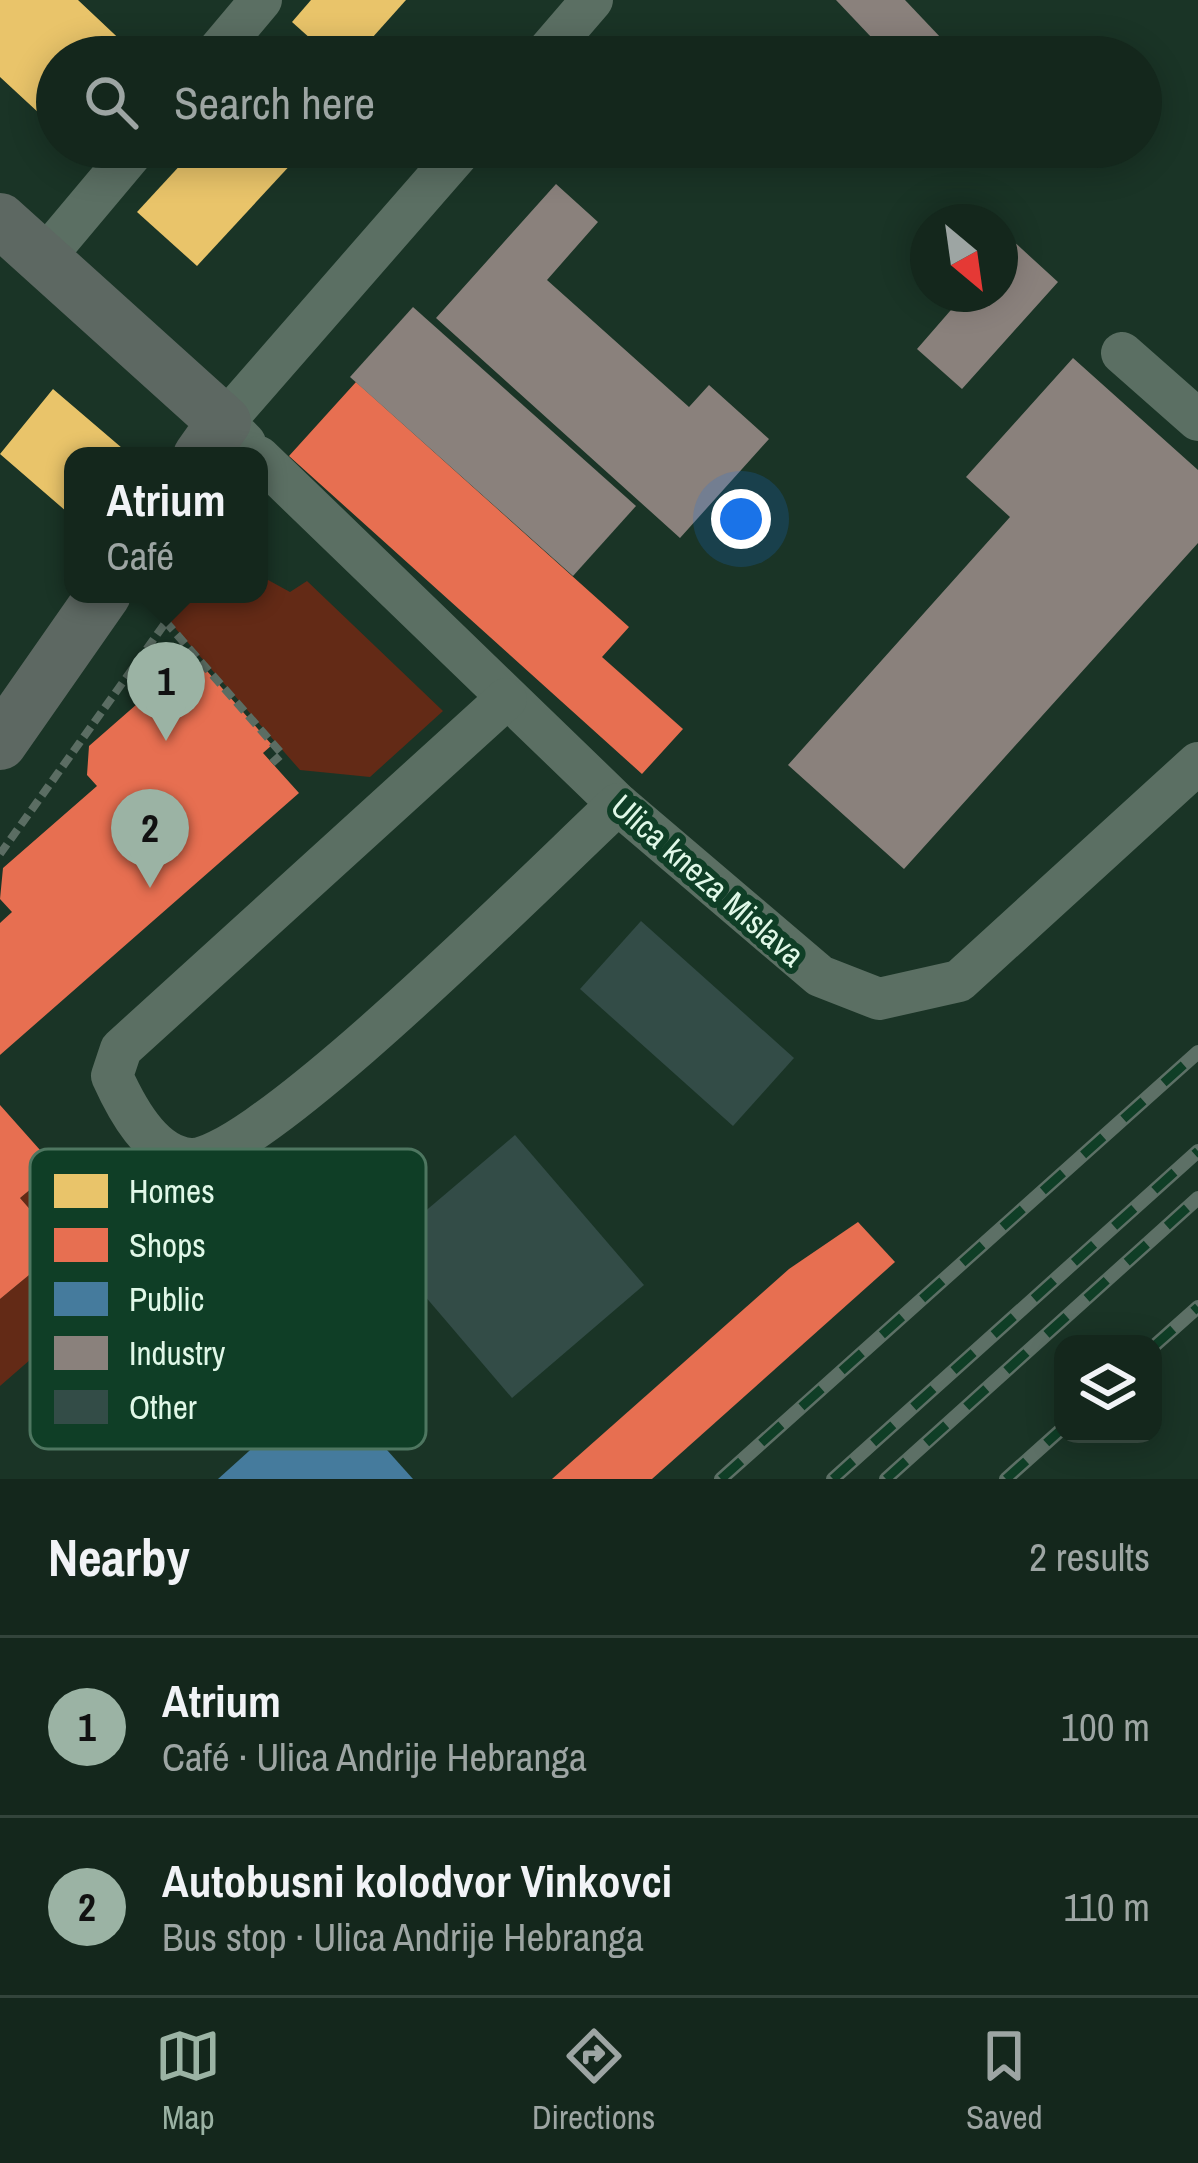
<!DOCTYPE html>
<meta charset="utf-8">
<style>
:root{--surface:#14271c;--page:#1d2f25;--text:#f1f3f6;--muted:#9da5a3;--line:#33443b;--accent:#9bb3a4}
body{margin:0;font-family:"Archivo Narrow",sans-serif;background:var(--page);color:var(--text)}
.controls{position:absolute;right:36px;bottom:36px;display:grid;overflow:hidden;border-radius:24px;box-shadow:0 6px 30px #0003}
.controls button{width:108px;height:108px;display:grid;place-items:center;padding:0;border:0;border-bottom:3px solid var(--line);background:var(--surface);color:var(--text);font:60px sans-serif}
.compass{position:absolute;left:910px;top:204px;width:108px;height:108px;border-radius:50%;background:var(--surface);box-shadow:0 6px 30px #0003;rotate:151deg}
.you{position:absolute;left:741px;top:519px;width:42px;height:42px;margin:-30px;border:9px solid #fff;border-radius:50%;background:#1a73e8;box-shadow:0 0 0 18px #1a73e833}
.badge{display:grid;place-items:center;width:78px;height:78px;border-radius:50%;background:var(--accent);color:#111;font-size:39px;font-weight:700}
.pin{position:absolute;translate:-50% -99px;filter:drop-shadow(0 3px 6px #0008)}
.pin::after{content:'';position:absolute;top:63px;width:42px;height:36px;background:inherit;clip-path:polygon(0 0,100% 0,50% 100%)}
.popup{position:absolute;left:64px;top:447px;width:204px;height:156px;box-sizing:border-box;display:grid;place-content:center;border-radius:24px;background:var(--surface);filter:drop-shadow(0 3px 9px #0005);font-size:39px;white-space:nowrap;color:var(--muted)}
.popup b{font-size:45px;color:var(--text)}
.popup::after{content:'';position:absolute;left:50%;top:100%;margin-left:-24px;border:24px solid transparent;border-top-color:var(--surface)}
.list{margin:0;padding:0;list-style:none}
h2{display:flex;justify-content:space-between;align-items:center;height:156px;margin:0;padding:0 48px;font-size:51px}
h2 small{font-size:39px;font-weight:400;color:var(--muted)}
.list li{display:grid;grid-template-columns:78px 1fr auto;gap:36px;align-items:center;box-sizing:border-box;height:180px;padding:0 48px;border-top:3px solid var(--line)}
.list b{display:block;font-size:45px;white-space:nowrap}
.list p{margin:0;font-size:39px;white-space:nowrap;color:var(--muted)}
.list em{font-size:39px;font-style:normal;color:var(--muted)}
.icon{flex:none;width:66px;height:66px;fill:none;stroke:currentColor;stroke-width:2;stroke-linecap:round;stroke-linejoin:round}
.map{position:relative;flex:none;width:1198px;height:1479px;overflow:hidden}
.search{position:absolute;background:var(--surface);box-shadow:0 6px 30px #0003;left:36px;right:36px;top:36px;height:132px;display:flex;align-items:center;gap:30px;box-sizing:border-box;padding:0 42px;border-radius:66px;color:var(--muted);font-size:45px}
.sheet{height:516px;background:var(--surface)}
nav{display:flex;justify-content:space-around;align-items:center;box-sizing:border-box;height:168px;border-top:3px solid var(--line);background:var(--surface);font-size:33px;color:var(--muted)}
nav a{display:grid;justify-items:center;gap:6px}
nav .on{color:var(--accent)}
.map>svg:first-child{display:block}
.green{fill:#632a16}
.homes{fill:#e9c46a}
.shops{fill:#e76f51}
.public{fill:#457b9d}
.industry{fill:#8a817c}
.building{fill:#334c47}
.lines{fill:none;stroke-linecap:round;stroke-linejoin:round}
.path{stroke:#5b6d63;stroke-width:8;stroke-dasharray:12 6;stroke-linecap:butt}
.minor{stroke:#5b6f63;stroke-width:42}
.major{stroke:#5d6862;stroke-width:54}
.rail-casing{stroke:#5d7066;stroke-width:14}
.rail{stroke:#0f3e26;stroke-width:9;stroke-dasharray:27;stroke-linecap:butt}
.labels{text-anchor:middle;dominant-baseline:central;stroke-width:12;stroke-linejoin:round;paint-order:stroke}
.street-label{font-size:33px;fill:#e0f8e8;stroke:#0f3e26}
.key{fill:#0f3e26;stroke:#4e7660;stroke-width:3}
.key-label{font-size:33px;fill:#e0f8e8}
</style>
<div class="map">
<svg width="1198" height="1479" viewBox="0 0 1198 1479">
<rect width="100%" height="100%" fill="#1a3426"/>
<g class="green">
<polygon points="259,575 290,592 307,581 443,711 370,777 300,770 168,620 189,594 259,594"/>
<polygon points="46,1177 138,1266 0,1386 0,1299 52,1256 44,1245 54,1237 20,1198"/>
</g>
<g class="homes">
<polygon points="0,0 78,0 130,49 122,57 57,57 54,127 0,77"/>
<polygon points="311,0 406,0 355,57 331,57 292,22"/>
<polygon points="298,38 319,57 280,57"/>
<polygon points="197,147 307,147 197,266 137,212"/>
<polygon points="53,389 122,448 116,456 73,456 73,505 67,512 0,454"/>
</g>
<g class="shops">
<polygon points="356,382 629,627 602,657 683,729 642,774 289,456"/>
<polygon points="193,655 272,745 263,753 299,793 0,1055 0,923 12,912 0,899 3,868 97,786 87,775 89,746"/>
<polygon points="0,1105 56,1168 20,1198 54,1237 44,1245 52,1256 0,1299"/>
<polygon points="858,1222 895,1262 652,1479 552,1479 789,1269"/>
</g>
<polygon class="public" points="326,1382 413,1479 218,1479"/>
<g class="industry">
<polygon points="836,0 905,0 942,39 922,57 890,57"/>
<polygon points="556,184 598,222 547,280 689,407 709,385 769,439 680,538 436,318"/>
<polygon points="1000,229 1058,282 962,389 917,349 957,303 947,294 1000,294"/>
<polygon points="413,307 636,506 573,576 350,377"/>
<polygon points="1073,358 1198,470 1198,543 904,869 788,765 1010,517 966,477"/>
</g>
<g class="building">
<polygon points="641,921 794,1058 733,1126 580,989"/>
<polygon points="515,1135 644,1285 512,1398 383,1247"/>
</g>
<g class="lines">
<g class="path">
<polyline points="165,621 282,754 272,763"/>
<polyline points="0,854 186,594"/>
</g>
<g class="minor">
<polyline points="213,57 261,0"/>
<polyline points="543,57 592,0"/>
<polyline points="43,259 137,147"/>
<polyline points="1122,353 1198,420"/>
<polyline points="245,443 224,422 464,147"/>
<polyline points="259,457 618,804 820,976 879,999 959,981 1198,763"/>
<path d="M506 699 121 1049 112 1076C126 1107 151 1156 190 1159 256 1164 554 863 618 804"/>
</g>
<g class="major">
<polyline points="0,220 224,422 200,456"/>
<polyline points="0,743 104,594"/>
</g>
<defs>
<g id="rail">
<polyline points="1153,1347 1198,1307"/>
<polyline points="721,1479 1198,1052"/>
<polyline points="833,1479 1198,1151"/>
<polyline points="886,1479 1198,1198"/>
<polyline points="1006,1479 1063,1428"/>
</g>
</defs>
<use href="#rail" class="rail-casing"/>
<use href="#rail" class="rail"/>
</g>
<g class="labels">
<g class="street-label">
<text transform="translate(708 880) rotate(41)">Ulica kneza Mislava</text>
</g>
</g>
<rect x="30" y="1149" width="396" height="300" rx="18" class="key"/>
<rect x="54" y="1174" width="54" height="34" fill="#e9c46a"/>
<rect x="54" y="1228" width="54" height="34" fill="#e76f51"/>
<rect x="54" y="1282" width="54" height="34" fill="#457b9d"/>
<rect x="54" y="1336" width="54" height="34" fill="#8a817c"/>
<rect x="54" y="1390" width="54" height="34" fill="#334c47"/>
<g class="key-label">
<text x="129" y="1203">Homes</text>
<text x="129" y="1257">Shops</text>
<text x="129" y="1311">Public</text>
<text x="129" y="1365">Industry</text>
<text x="129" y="1419">Other</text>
</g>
</svg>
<div class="controls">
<button><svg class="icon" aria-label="layers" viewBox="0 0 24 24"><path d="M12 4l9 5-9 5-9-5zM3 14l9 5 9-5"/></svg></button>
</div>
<svg class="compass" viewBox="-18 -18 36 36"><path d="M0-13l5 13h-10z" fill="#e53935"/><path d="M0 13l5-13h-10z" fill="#9da5a3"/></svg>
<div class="you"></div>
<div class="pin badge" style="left:166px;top:741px">1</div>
<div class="popup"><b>Atrium</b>Café</div>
<div class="pin badge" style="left:150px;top:888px">2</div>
<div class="search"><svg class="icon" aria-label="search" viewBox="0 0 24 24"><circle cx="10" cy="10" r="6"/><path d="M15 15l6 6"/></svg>Search here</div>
</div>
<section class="sheet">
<h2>Nearby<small>2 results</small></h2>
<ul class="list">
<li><span class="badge">1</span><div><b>Atrium</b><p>Café · Ulica Andrije Hebranga</p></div><em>100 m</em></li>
<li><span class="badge">2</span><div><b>Autobusni kolodvor Vinkovci</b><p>Bus stop · Ulica Andrije Hebranga</p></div><em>110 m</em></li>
</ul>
</section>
<nav>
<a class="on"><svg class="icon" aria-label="map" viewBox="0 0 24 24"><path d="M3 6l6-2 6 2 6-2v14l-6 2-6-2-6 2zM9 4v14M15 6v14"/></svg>Map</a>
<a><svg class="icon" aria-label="directions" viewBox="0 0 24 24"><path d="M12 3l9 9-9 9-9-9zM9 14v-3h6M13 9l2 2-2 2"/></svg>Directions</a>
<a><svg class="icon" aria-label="saved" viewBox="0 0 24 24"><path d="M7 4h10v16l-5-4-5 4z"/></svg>Saved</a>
</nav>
